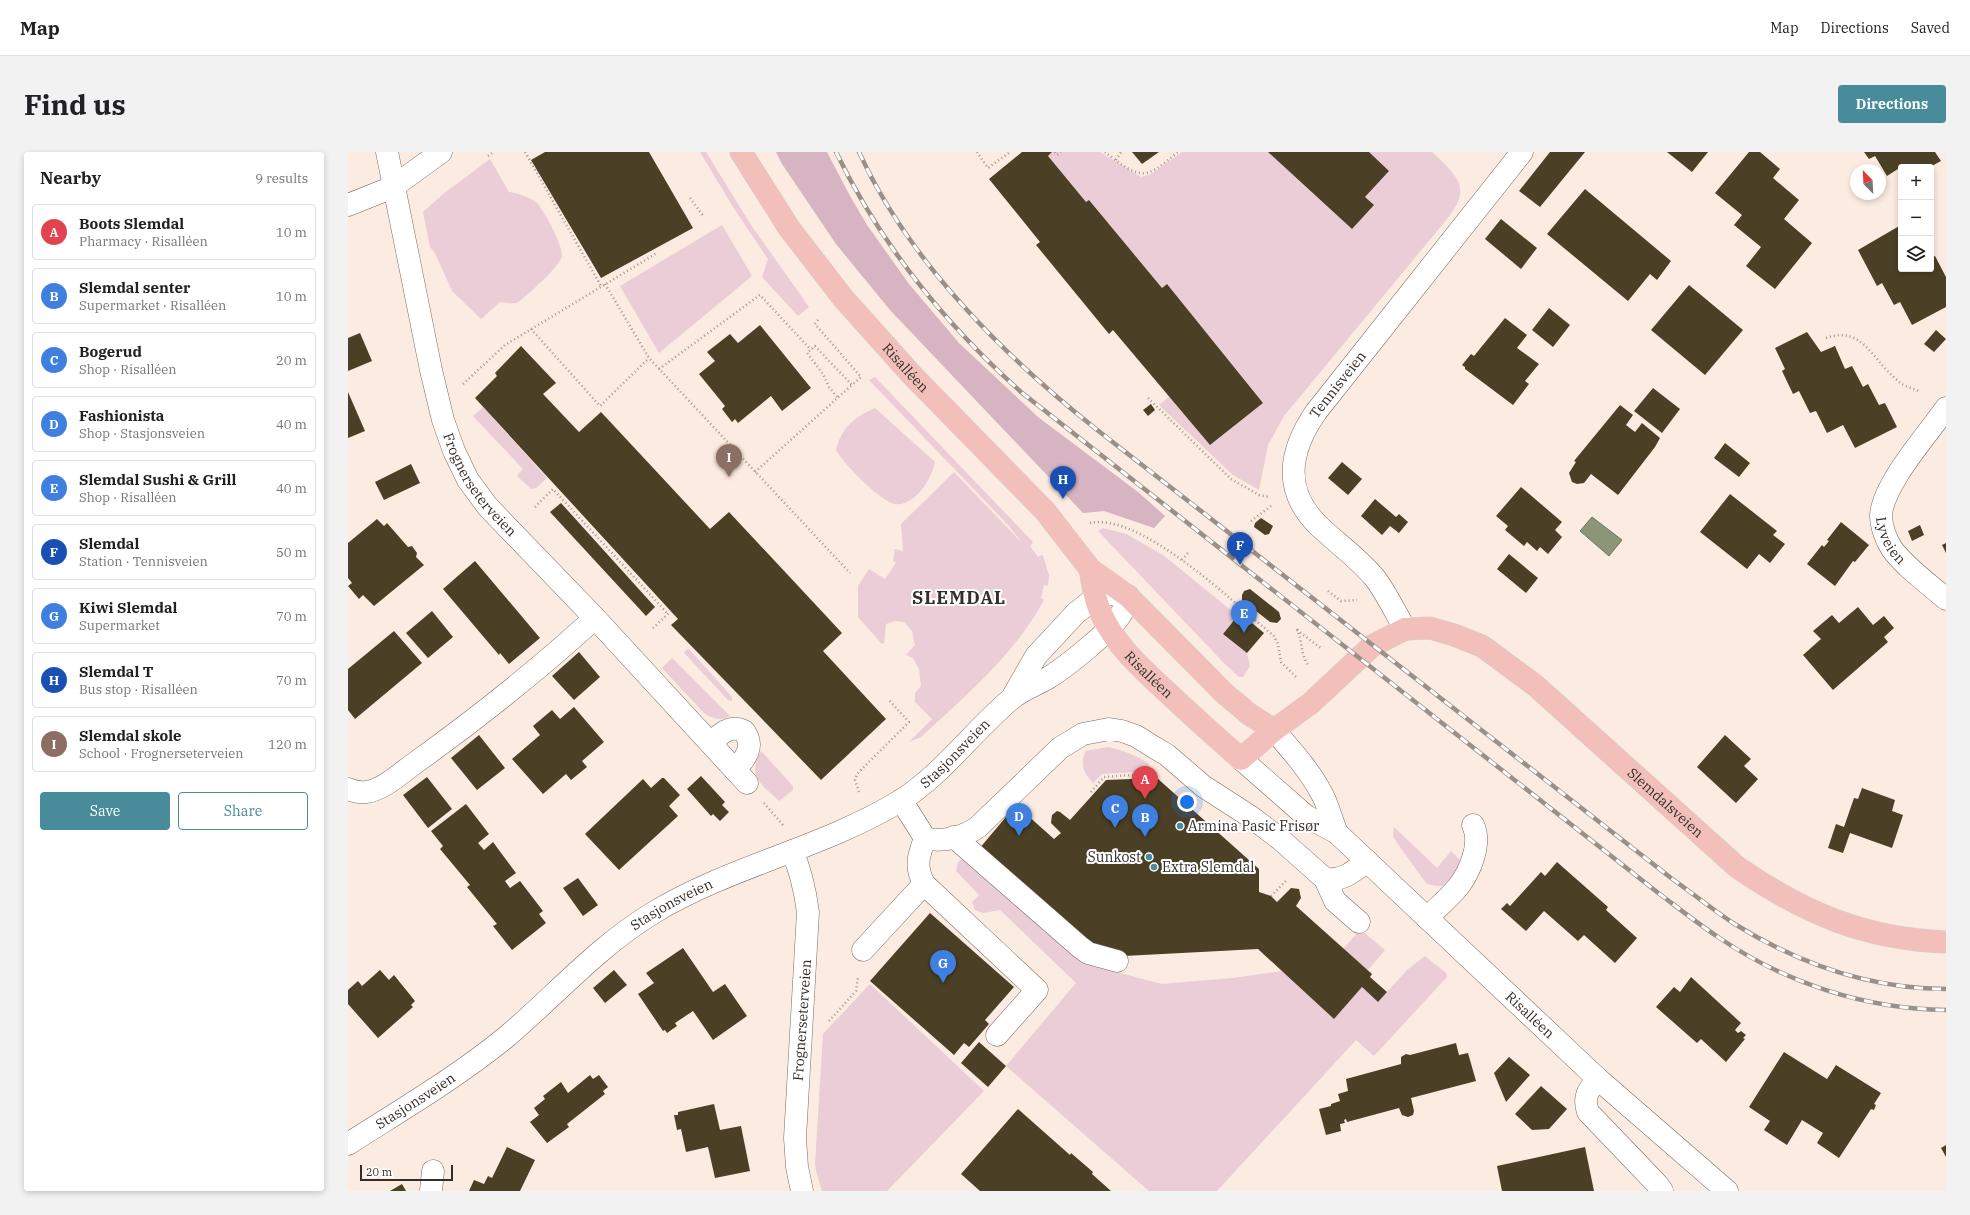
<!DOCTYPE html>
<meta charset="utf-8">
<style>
:root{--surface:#fff;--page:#f2f2f2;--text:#202124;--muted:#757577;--line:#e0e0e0;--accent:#488b9b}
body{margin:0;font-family:"IBM Plex Serif",serif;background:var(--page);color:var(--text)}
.controls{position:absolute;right:12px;top:12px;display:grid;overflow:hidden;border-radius:4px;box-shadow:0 2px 6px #0003}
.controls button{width:36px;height:36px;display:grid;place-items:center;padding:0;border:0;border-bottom:1px solid var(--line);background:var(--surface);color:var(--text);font:20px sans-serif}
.compass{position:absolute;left:1502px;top:12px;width:36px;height:36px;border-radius:50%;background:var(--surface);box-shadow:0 2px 6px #0003;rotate:336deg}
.scale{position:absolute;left:12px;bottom:10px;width:93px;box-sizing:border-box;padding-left:4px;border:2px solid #342e2a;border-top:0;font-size:11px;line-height:14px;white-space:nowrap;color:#342e2a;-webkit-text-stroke:3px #fff;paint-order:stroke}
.you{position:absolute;left:839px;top:650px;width:14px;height:14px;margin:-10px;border:3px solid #fff;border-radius:50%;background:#1a73e8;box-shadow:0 0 0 6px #1a73e833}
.badge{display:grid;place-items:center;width:26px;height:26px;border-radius:50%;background:var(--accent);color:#fff;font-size:13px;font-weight:700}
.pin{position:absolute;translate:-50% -33px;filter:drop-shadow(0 1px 2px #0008)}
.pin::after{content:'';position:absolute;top:21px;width:14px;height:12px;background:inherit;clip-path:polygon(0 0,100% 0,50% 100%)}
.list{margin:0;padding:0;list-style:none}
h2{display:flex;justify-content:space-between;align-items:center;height:52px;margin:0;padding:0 16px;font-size:17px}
h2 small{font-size:13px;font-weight:400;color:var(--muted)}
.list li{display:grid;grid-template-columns:26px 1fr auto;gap:12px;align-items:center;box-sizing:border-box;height:56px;margin:0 8px 8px;padding:0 8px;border:1px solid var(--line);border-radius:4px}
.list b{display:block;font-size:15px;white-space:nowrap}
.list p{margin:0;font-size:13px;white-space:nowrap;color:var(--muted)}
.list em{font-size:13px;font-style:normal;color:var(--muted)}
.actions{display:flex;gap:8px;padding:12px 16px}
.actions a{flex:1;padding:9px 0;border:1px solid var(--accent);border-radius:4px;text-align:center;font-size:14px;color:var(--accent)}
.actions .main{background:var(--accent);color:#fff}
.icon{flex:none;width:22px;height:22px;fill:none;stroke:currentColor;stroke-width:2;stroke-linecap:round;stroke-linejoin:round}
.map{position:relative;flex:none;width:1598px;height:1039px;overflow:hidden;border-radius:4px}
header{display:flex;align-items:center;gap:24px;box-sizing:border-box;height:56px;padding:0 20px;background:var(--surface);border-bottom:1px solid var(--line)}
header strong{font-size:19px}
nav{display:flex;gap:22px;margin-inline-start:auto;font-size:14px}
.intro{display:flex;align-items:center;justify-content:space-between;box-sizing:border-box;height:96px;padding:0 24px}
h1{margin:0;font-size:28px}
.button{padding:10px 18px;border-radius:4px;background:var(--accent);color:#fff;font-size:14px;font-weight:700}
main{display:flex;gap:24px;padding:0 24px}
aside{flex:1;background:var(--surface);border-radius:4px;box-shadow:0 2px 6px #0003}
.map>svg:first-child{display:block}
.green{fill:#eacdd7}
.forest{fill:#d7b4c1}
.water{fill:#8c9577;stroke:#727660}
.building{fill:#4b4026}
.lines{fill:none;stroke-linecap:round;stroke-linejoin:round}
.minor-casing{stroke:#796c62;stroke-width:23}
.major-casing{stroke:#d2d1d0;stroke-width:23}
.path{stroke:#a1958d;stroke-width:2.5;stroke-dasharray:1 3;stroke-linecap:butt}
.minor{stroke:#fff;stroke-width:22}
.major{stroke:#f2bfbb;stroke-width:22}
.rail-casing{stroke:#9b9088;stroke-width:4.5}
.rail{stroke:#fff;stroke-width:3;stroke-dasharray:9;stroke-linecap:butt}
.poi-dot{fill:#488b9b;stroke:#fff;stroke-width:1.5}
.labels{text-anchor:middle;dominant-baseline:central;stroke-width:4;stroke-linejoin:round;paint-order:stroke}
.street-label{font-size:14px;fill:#342e2a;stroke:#fff}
.poi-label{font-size:14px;fill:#342e2a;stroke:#fff;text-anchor:start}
.district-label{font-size:18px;font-weight:bold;letter-spacing:1px;fill:#342e2a;stroke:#fff}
</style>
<header>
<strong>Map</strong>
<nav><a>Map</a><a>Directions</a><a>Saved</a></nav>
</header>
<div class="intro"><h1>Find us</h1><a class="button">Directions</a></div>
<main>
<aside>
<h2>Nearby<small>9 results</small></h2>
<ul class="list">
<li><span class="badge" style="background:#e0444e">A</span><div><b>Boots Slemdal</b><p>Pharmacy · Risalléen</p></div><em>10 m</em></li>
<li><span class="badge" style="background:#3f7fe0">B</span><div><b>Slemdal senter</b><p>Supermarket · Risalléen</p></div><em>10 m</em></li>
<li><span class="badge" style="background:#3f7fe0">C</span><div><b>Bogerud</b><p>Shop · Risalléen</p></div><em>20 m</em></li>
<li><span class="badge" style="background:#3f7fe0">D</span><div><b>Fashionista</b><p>Shop · Stasjonsveien</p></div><em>40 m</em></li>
<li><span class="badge" style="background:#3f7fe0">E</span><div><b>Slemdal Sushi &amp; Grill</b><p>Shop · Risalléen</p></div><em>40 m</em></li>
<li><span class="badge" style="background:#1a4fb4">F</span><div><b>Slemdal</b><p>Station · Tennisveien</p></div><em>50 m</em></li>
<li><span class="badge" style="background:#3f7fe0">G</span><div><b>Kiwi Slemdal</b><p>Supermarket</p></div><em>70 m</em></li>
<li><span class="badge" style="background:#1a4fb4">H</span><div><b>Slemdal T</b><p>Bus stop · Risalléen</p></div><em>70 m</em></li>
<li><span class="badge" style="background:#8d6e63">I</span><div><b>Slemdal skole</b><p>School · Frognerseterveien</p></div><em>120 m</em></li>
</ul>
<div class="actions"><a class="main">Save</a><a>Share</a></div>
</aside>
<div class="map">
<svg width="1598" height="1039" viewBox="0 0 1598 1039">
<rect width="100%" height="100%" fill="#fbebe0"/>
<g class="green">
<polygon points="352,0 358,0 403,73 461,155 450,164 414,125 420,107 385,55"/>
<path d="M704 0H752L793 25 803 22 834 0H920L1004 77 1026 53 1017 45 1041 19 1021 0H1084C1096 12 1118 28 1111 47 1109 54 1103 61 1099 67L936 264 920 293 911 338 885 323 811 253 822 244 862 293 915 251 819 132 814 136 741 48 738 50 700 4Z"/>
<path d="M142 7 161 40C169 41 180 45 187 49 195 55 215 94 214 104 213 113 178 145 170 150 164 153 158 150 152 150L133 167 104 139 87 101 82 95 75 60 94 43Z"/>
<polygon points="374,73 404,124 311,201 272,134"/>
<path d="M527 225 685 390 682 394 690 405 694 403 695 404 701 423 700 434 696 433 693 446 696 448C667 502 618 543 573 585L561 590 584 567 567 550V541L573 534 571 517 565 506 558 503 567 493 564 479 556 470 547 469 538 472 536 491 534 492 510 465V434L521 417 537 427 548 411 545 409 547 400 546 397 555 399 553 372 606 320 674 391 662 375 521 228Z"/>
<polygon points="135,255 199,326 188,336 183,337 169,324 175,317 125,264"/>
<path d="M527 256 587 310C584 326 567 355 547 352 533 350 495 311 488 298 493 276 506 265 527 256Z"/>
<polygon points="755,376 778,382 815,403 890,464 875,482 899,501 902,514 895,525 891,525 876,511 750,379"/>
<polygon points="341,497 384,545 384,549 380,548 340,505 336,501 338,498"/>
<path d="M324 506 382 564C373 569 364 567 356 561L314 516Z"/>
<path d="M760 595C775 598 787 603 800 611L802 619 754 622 745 631C736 621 731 612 738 599Z"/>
<path d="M413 599 445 634V638L431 649C413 631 399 626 413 599Z"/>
<path d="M1046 675 1089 716 1103 699 1113 709 1114 714C1103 728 1098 740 1078 731L1045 685Z"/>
<polygon points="616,705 745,811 772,821 814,832 884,826 935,819 986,867 1014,835 1030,850 1059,818 1077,804 1098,821 1099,825 1026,904 1008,888 869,1039 801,1039 658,914 728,831 652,758 635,761 627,758 624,750 631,743 608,719 610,710"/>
<polygon points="1011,779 1015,780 1037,798 1020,818 995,797"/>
<polygon points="522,832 636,939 539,1039 474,1039 468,1019 467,1012 475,882"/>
</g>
<polygon class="forest" points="428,0 479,0 502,44 519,73 561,132 611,191 690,265 790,340 817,364 806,376 756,359 735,361 542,158 488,92 434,12"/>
<polygon class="water" points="1244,365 1274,388 1261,404 1232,379"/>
<g class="building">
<polygon points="197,0 301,0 345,76 253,126 183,8"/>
<polygon points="674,0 704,0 700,4 738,50 741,48 814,136 819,132 915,251 862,293 765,178 761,182 688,93 692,90 641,27"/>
<polygon points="784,0 811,0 794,12"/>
<polygon points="920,0 1021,0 1041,19 1017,45 1026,53 1004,77"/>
<polygon points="1202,0 1237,0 1192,55 1171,39"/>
<polygon points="1319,0 1360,0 1344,20"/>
<polygon points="1401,0 1412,0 1432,17 1425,26 1451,48 1436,67 1464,91 1427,137 1398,114 1413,95 1386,73 1394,63 1367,41"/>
<polygon points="1516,0 1587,0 1593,9 1582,15 1553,15 1539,24 1527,4 1521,7"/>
<polygon points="1237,37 1323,109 1309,128 1302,122 1280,149 1199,82"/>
<polygon points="1153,67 1189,96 1173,117 1137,87"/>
<polygon points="1553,73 1553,117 1583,117 1583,105 1587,104 1598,125 1598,155 1564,173 1552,150 1546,153 1534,131 1529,134 1510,98"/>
<polygon points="1341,133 1395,178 1357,223 1303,178"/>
<polygon points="1201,156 1222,173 1205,195 1184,178"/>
<polygon points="1157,166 1179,183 1169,196 1191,212 1177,229 1181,232 1165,253 1117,217 1117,215 1114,213 1123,202 1126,204"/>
<polygon points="412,173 463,236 434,259 423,244 390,271 387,267 384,270 374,257 377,254 351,222 367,209 359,200 382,182 390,191"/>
<polygon points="1588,178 1598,187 1586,200 1576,192"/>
<polygon points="1459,180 1473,200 1487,194 1497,217 1504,214 1515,235 1520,232 1531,253 1537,251 1549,275 1507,296 1495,273 1479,281 1468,259 1462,261 1451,239 1445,242 1434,219 1437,217 1427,196"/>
<polygon points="12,181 24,209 0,219 0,186"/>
<polygon points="173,194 208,231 195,242 231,280 253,260 362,377 381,360 494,481 475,499 538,567 473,628 323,473 330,467 127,246 149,224 147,221"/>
<polygon points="1305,236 1332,257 1314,281 1286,259"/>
<polygon points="0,240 17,279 0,286"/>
<polygon points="803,252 807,258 800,264 795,258"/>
<polygon points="1272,253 1285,263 1278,273 1287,280 1294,271 1312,286 1307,295 1270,343 1243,322 1236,331 1229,332 1224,330 1221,321 1228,310 1226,309"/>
<polygon points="1377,291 1402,311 1391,325 1366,306"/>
<polygon points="994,310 1014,327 1000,343 980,326"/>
<polygon points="63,312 72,331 36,348 27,330"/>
<polygon points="1173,335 1214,370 1207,378 1214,385 1200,402 1192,395 1189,399 1179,390 1176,394 1157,378 1160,374 1148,364"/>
<polygon points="1382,342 1429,379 1425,383 1437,392 1422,411 1411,402 1399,417 1352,380"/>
<polygon points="1027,347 1048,365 1051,362 1060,370 1051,381 1042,374 1034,383 1013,364"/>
<polygon points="213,351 307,455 298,464 202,360"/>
<polygon points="913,366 925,374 921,382 917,383 906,375 907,371"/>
<polygon points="29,367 36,374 39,371 60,395 64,394 69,401 68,405 76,413 26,454 15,443 11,447 0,434 4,431 0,426 0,391"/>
<polygon points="1493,370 1521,393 1507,410 1505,409 1500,416 1487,434 1459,412 1474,393 1476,395 1481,389 1479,388"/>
<polygon points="1572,373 1576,383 1564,389 1560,379"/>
<polygon points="1598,391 1598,401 1594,393"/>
<polygon points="1161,402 1190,426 1178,441 1149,417"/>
<polygon points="127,409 192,486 161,512 152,501 151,503 95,437"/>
<polygon points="902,437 931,460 933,467 929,471 922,470 894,448 894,443 896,439"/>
<polygon points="1510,455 1525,473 1536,464 1546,476 1536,485 1540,490 1485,538 1455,503 1473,487 1465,479 1484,463 1491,471"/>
<polygon points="84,459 105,485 80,506 58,481"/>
<polygon points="892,461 916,481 899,501 875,482"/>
<polygon points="46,479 74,511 7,567 0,558 0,517"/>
<polygon points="231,500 252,525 226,548 204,524"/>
<polygon points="226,555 256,590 234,609 239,615 223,628 218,622 195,642 164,607 192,583 185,574 204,558 212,567"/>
<polygon points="131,583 157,616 129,638 103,606"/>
<polygon points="1377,583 1403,607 1396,614 1410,627 1388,651 1349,615"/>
<polygon points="353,624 377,650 374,653 381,660 372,669 365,662 363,664 339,637"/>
<polygon points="79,625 104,657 80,676 55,643"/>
<polygon points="314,626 316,626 332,643 321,654 330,664 271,718 237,682 295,627 303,636"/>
<polygon points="809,626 911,717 911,740 923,744 929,750 943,736 951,737 953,746 948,754 1024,822 1022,825 1039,840 1030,850 1014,835 986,867 910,797 776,804 730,786 631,697 668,653 706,687 713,681 703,671 704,663 709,659 712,660 722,668 758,628"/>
<polygon points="1514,636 1547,648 1544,659 1555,663 1544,696 1502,681 1495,701 1480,696 1488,672 1496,675 1506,646 1510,647"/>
<polygon points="118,652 141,682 130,691 136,698 145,690 168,721 157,729 162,736 172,729 195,759 191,762 198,771 164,798 145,774 149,772 119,735 122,733 92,697 95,694 83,679"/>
<polygon points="1209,710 1260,755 1258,758 1289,786 1267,811 1236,783 1230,789 1196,759 1178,779 1153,757 1159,751 1162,754 1193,720 1197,724"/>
<polygon points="230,726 250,753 235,764 215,736"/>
<polygon points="582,761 666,835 637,868 641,872 621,895 616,891 606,903 522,829"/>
<polygon points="335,796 365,840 377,832 399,864 365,888 345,859 327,871 329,874 319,881 317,878 315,879 290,842 306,831 298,821"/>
<polygon points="32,818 41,828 46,823 67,849 63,853 65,855 30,886 0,852 0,838 10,829 14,834"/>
<polygon points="266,818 279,833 257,851 245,836"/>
<polygon points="1343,825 1393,871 1387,878 1390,881 1393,879 1398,883 1395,886 1397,887 1378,910 1353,887 1349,891 1308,855 1326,835 1332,840"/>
<polygon points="631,890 658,914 640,935 613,911"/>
<polygon points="1108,891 1111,903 1120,901 1128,929 1063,946 1066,959 1065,963 1060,965 1054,963 1051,956 999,970 998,967 996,968 997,971 992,972 993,979 978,983 971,957 983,954 983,952 992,949 990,942 1000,939 998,927 1053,912 1053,905 1058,902 1062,903"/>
<polygon points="1436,900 1479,927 1488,913 1533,941 1526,952 1528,953 1526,958 1523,957 1491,1006 1469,991 1475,981 1454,968 1439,993 1416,978 1422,969 1401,955"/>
<polygon points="1161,905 1182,923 1158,950 1146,921"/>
<polygon points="242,923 245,927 251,923 260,935 255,939 257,942 219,972 221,975 199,991 182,970 191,963 186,956 197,947 195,944 213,930 220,941"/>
<polygon points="1193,934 1219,957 1201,977 1184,978 1167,962"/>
<polygon points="366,952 372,978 393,974 402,1019 367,1026 360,995 338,1000 333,977 329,978 326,963 330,963 330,960"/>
<polygon points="670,957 722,1003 723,1001 745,1020 744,1022 763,1039 632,1039 613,1022"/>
<polygon points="1598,993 1598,1005 1593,996"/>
<polygon points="159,995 187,1008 172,1039 121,1039 126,1028 136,1032 140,1024 144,1026"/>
<polygon points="1237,995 1246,1039 1154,1039 1149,1014"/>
<polygon points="54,1032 58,1039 42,1039"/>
</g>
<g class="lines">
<defs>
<g id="minor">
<path id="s1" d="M39 0 83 218 95 268 106 299 120 328 140 355 247 466 399 631"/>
<polyline points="0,53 45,35 93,0"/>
<path id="s2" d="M1598 256C1580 282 1535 332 1533 363 1533 374 1538 388 1544 397 1559 417 1580 431 1598 447"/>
<path id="s3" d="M1057 477C1047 460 1038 440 1026 425 1010 406 990 392 972 375 934 339 941 299 968 260L1174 0"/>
<path d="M926 578C944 599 964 621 976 646 981 657 984 669 989 681"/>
<path d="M363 591C372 582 382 572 396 579 407 594 398 606 387 618"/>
<path id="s4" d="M893 607 958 664 989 681 1250 927 1379 1039"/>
<path d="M0 637C5 639 12 641 18 640 35 638 53 621 67 611 130 566 190 518 247 466"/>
<path d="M553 648 577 686C594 691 616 685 630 675L712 596 735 582 761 577 774 579 788 584 804 594 819 603 855 634 903 665 932 687 977 727 987 749 1011 770"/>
<polyline points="606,685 732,795 740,801 769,809"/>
<path d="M577 686C570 705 567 714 576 732L689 838 649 883"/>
<path d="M444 699C453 719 457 738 460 760L447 986 449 1015 454 1039"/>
<path d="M977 727C995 729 1005 720 1019 709"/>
<path d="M1079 766C1089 756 1101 746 1110 735 1122 720 1134 691 1125 673"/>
<polyline points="515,798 576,732"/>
<path d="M1250 927C1240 938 1235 945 1240 960L1309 1032 1314 1039"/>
<path id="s5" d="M0 992C53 958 108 926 157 886 206 845 249 795 305 761 382 714 475 696 552 649 595 622 624 580 662 548 673 538 688 533 700 526 718 515 763 479 773 462 776 457 778 450 780 444L761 442 747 446 728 461 688 504 664 546"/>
<polyline points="83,1039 85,1019"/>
</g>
<g id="major">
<path id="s6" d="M393 0 441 76 495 146 563 222 697 359 742 417 780 444 876 541 901 562 926 578"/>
<path id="s7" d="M742 417C745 432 746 447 753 461 766 492 794 517 819 540 843 563 868 585 893 607L926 578 963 551 1024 494 1057 477 1082 476 1106 483 1134 494 1188 534 1389 715C1456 761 1516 787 1598 790"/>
</g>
</defs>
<use href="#minor" class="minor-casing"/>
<use href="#major" class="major-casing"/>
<g class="path">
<polyline points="177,0 253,134"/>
<polyline points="629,0 640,16 662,0"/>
<polyline points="707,0 709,3 713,0"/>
<path d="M757 0C768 8 787 26 801 20 811 17 822 6 830 0"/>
<polyline points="140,4 146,0"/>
<polyline points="768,8 773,0"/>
<polyline points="342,46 356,65"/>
<polyline points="257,132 301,206 502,421"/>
<polyline points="470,168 467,172 513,225 504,233 467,194 459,201 475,222 481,235 490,246"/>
<polyline points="183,177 252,254 301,206"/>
<path d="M1478 186C1515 173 1524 208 1549 228 1555 234 1563 236 1571 239"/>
<polyline points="311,217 412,143 463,198"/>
<polyline points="115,232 157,193 309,101"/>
<polyline points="800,246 883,327 911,343 921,345"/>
<polyline points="407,320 504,233"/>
<polyline points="187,355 205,337 320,462"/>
<polyline points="903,369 923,354"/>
<path d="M742 371C793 360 887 452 926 484L930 492 933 510 949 526"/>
<polyline points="834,408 840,401"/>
<polyline points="980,439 993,449 1009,448"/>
<polyline points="305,476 323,459"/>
<path d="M949 477C955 490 952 503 961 514"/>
<polyline points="949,478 974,497"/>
<polyline points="511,640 507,628 509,622 561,570 540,547"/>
<polyline points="743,640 756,625 797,622"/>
<polyline points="416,651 435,673"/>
<polyline points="923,744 938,729"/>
<polyline points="481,869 508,839 510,825"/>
</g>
<use href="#minor" class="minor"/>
<use href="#major" class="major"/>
<defs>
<g id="rail">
<path d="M488 0C533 93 596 171 673 240L1309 740C1329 755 1349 771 1370 785 1437 831 1517 857 1598 858"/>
<path d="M511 0C561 110 655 203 748 277L1323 726C1344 741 1364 757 1385 771 1449 811 1522 837 1598 837"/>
</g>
</defs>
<use href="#rail" class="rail-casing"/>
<use href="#rail" class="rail"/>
</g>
<g class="poi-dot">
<circle cx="832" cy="674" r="4"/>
<circle cx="801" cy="705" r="4"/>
<circle cx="806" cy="715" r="4"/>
</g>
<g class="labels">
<g class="street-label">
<text stroke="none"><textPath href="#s6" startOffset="272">Risalléen</textPath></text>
<text stroke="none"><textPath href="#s3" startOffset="297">Tennisveien</textPath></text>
<text stroke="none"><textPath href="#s1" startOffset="349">Frognerseterveien</textPath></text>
<text stroke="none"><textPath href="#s2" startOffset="154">Lyveien</textPath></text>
<text stroke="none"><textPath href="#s7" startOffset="124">Risalléen</textPath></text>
<text stroke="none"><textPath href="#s5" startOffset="728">Stasjonsveien</textPath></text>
<text stroke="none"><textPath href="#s7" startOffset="781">Slemdalsveien</textPath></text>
<text stroke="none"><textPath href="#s5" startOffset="404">Stasjonsveien</textPath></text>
<text stroke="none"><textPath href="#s4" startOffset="387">Risalléen</textPath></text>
<text transform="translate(454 868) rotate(-86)">Frognerseterveien</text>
<text stroke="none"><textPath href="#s5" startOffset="80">Stasjonsveien</textPath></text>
</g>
<g class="poi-label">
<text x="840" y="674">Armina Pasic Frisør</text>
<text x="793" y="705" text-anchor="end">Sunkost</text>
<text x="814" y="715">Extra Slemdal</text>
</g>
<g class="district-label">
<text x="611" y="445">SLEMDAL</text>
</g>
</g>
</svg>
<div class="controls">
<button>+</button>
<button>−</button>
<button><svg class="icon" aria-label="layers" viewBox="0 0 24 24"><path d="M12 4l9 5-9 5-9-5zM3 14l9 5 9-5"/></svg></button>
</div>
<svg class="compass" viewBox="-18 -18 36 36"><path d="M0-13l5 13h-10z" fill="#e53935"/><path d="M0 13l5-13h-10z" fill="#757577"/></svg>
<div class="scale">20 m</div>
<div class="you"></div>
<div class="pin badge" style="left:797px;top:647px;background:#e0444e">A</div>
<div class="pin badge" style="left:797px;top:685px;background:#3f7fe0">B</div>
<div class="pin badge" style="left:767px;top:676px;background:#3f7fe0">C</div>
<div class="pin badge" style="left:671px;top:684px;background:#3f7fe0">D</div>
<div class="pin badge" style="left:896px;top:481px;background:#3f7fe0">E</div>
<div class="pin badge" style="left:892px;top:413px;background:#1a4fb4">F</div>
<div class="pin badge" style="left:595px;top:831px;background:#3f7fe0">G</div>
<div class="pin badge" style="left:715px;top:347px;background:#1a4fb4">H</div>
<div class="pin badge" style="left:381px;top:325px;background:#8d6e63">I</div>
</div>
</main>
